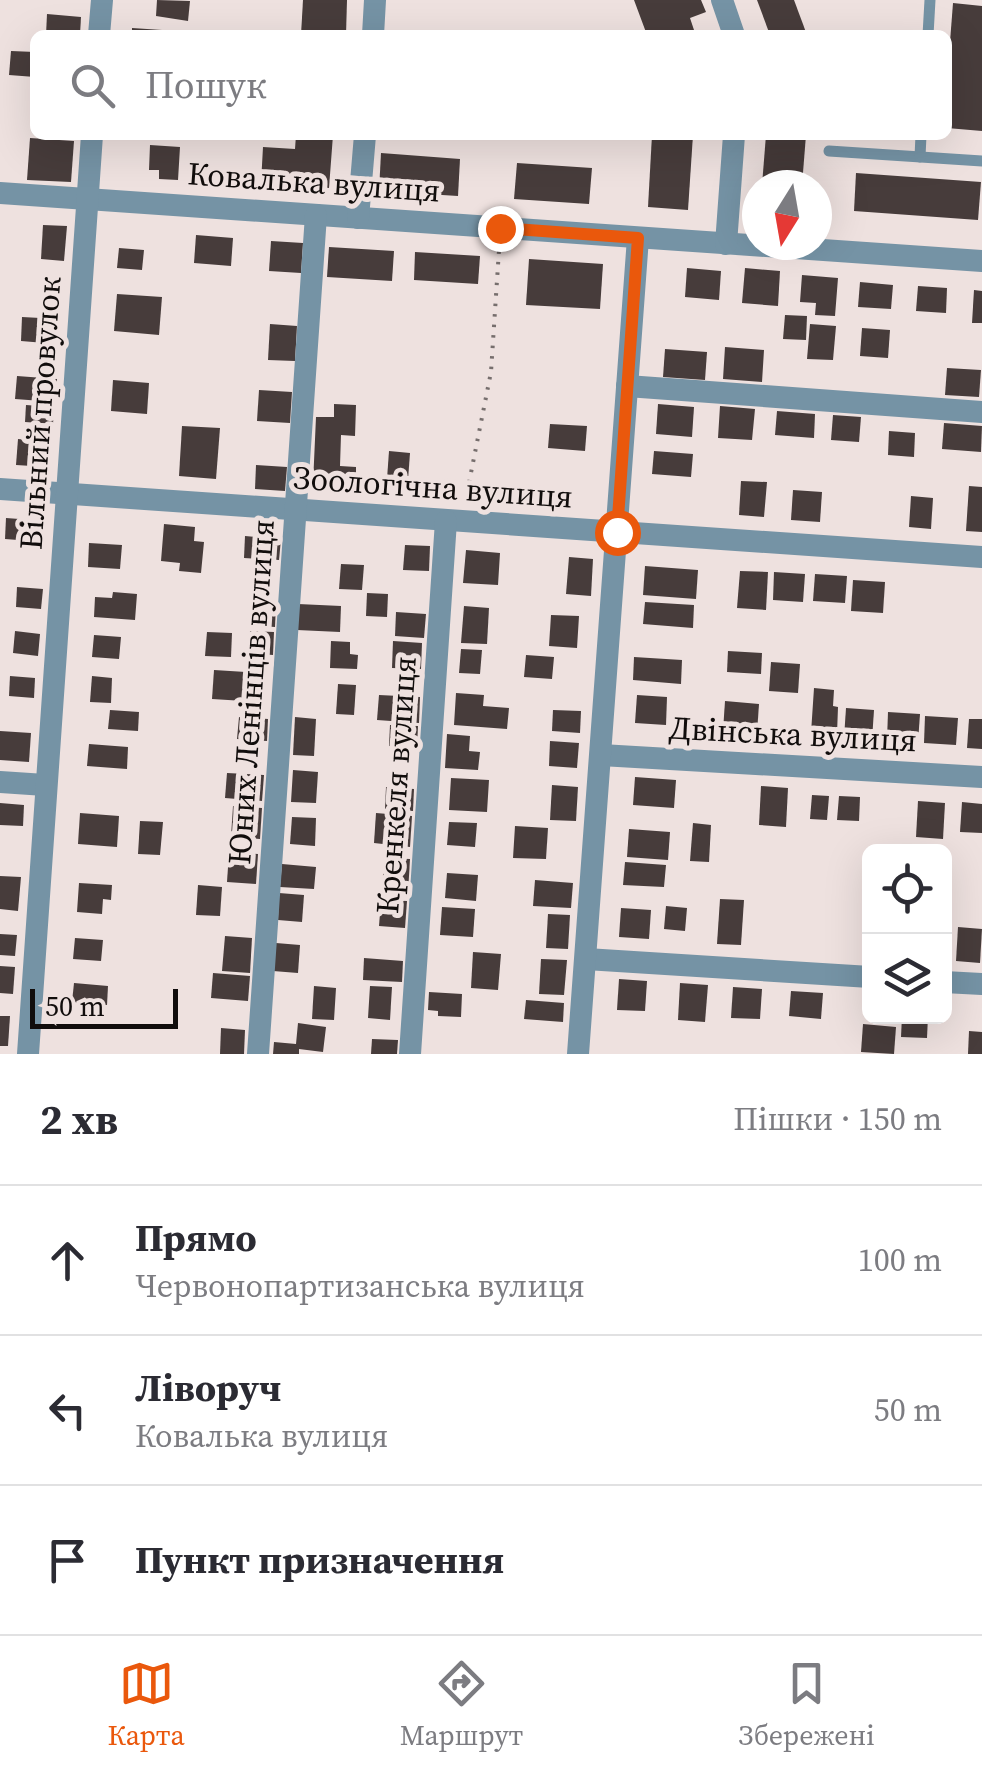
<!DOCTYPE html>
<html lang="uk">
<meta charset="utf-8">
<style>
:root{--surface:#fff;--page:#f7f7f7;--text:#2b2b33;--muted:#7c7c81;--line:#e1e1e2;--accent:#ea580c}
body{margin:0;font-family:"Source Serif 4",serif;background:var(--page);color:var(--text)}
.controls{position:absolute;right:30px;bottom:30px;display:grid;overflow:hidden;border-radius:15px;box-shadow:0 10px 40px #0002}
.controls button{width:90px;height:90px;display:grid;place-items:center;padding:0;border:0;border-bottom:2px solid var(--line);background:var(--surface);color:var(--text);font:50px sans-serif}
.compass{position:absolute;left:742px;top:170px;width:90px;height:90px;border-radius:50%;background:var(--surface);box-shadow:0 10px 40px #0002;rotate:191deg}
.scale{position:absolute;left:30px;bottom:25px;width:148px;box-sizing:border-box;padding-left:10px;border:5px solid #110d0c;border-top:0;font-size:28px;line-height:35px;white-space:nowrap;color:#110d0c;-webkit-text-stroke:8px #eee1df;paint-order:stroke}
.stop{position:absolute;width:30px;height:30px;margin:-22px;border:8px solid #ea580c;border-radius:50%;background:#fff}
.stop.end{background:#ea580c;border-color:#fff;box-shadow:0 2px 10px #0008}
.list{margin:0;padding:0;list-style:none}
h2{display:flex;justify-content:space-between;align-items:center;height:130px;margin:0;padding:0 40px;font-size:42px}
h2 small{font-size:32px;font-weight:400;color:var(--muted)}
.list li{display:grid;grid-template-columns:65px 1fr auto;gap:30px;align-items:center;box-sizing:border-box;height:150px;padding:0 40px;border-top:2px solid var(--line)}
.list b{display:block;font-size:38px;white-space:nowrap}
.list p{margin:0;font-size:32px;white-space:nowrap;color:var(--muted)}
.list em{font-size:32px;font-style:normal;color:var(--muted)}
.icon{flex:none;width:55px;height:55px;fill:none;stroke:currentColor;stroke-width:2;stroke-linecap:round;stroke-linejoin:round}
.map{position:relative;flex:none;width:982px;height:1054px;overflow:hidden}
.search{position:absolute;background:var(--surface);box-shadow:0 10px 40px #0002;left:30px;right:30px;top:30px;height:110px;display:flex;align-items:center;gap:25px;box-sizing:border-box;padding:0 35px;border-radius:15px;color:var(--muted);font-size:38px}
.sheet{height:580px;background:var(--surface)}
nav{display:flex;justify-content:space-around;align-items:center;box-sizing:border-box;height:140px;border-top:2px solid var(--line);background:var(--surface);font-size:28px;color:var(--muted)}
nav a{display:grid;justify-items:center;gap:5px}
nav .on{color:var(--accent)}
.map>svg:first-child{display:block}
.building{fill:#473c3b}
.lines{fill:none;stroke-linecap:round;stroke-linejoin:round}
.path{stroke:#766e6d;stroke-width:4;stroke-dasharray:2.5 8;stroke-linecap:butt}
.service{stroke:#7593a5;stroke-width:11}
.minor{stroke:#7593a5;stroke-width:22}
.route{stroke:#ea580c;stroke-width:12}
.labels{text-anchor:middle;dominant-baseline:central;stroke-width:10;stroke-linejoin:round;paint-order:stroke}
.street-label{font-size:32px;fill:#110d0c;stroke:#eee1df}
</style>
<div class="map">
<svg width="982" height="1054" viewBox="0 0 982 1054">
<rect width="100%" height="100%" fill="#eee1df"/>
<g class="building">
<polygon points="157,0 190,1 188,21 156,16"/>
<polygon points="303,0 347,0 346,35 301,35"/>
<polygon points="634,0 701,0 706,12 690,18 694,30 680,35 647,35"/>
<polygon points="757,0 794,0 807,35 770,35"/>
<polygon points="953,3 982,6 982,131 947,128 947,81"/>
<polygon points="47,14 81,17 80,35 46,35"/>
<polygon points="132,28 162,30 162,35 132,35"/>
<polygon points="11,51 35,52 35,77 9,75"/>
<polygon points="296,135 333,135 329,188 261,183 263,147 295,149"/>
<polygon points="652,135 693,135 688,210 648,207"/>
<polygon points="766,135 806,135 802,185 762,185"/>
<polygon points="30,138 74,141 71,182 27,180"/>
<polygon points="150,145 180,147 178,180 159,179 159,170 149,170"/>
<polygon points="381,153 460,159 458,196 379,191"/>
<polygon points="517,163 592,168 589,204 514,199"/>
<polygon points="856,173 981,182 978,220 854,211"/>
<polygon points="43,225 67,226 64,261 41,259"/>
<polygon points="196,235 233,238 231,266 194,263"/>
<polygon points="271,241 303,243 301,273 269,271"/>
<polygon points="329,247 394,251 392,281 327,277"/>
<polygon points="119,248 144,250 142,270 117,268"/>
<polygon points="415,252 480,256 478,284 414,280"/>
<polygon points="529,259 603,264 600,309 526,305"/>
<polygon points="687,268 721,271 719,300 685,297"/>
<polygon points="745,268 780,271 778,306 742,303"/>
<polygon points="802,275 838,278 835,316 815,315 816,303 800,302"/>
<polygon points="860,282 893,285 891,309 858,307"/>
<polygon points="918,286 947,288 946,313 916,311"/>
<polygon points="974,290 982,291 982,323 972,323"/>
<polygon points="117,294 162,297 159,335 114,331"/>
<polygon points="785,315 807,316 806,340 783,339"/>
<polygon points="22,317 59,319 57,344 21,341"/>
<polygon points="270,324 297,326 295,361 268,360"/>
<polygon points="810,324 836,326 833,360 807,359"/>
<polygon points="862,328 890,330 888,358 860,356"/>
<polygon points="725,347 764,350 762,382 723,379"/>
<polygon points="665,349 707,352 705,380 663,377"/>
<polygon points="947,368 981,370 979,397 945,395"/>
<polygon points="17,376 57,379 55,402 15,399"/>
<polygon points="113,380 149,383 147,414 111,411"/>
<polygon points="259,390 292,392 290,423 257,421"/>
<polygon points="334,404 356,405 355,436 341,435 340,466 356,467 356,486 313,484 316,417 334,417"/>
<polygon points="658,404 694,407 692,437 656,434"/>
<polygon points="26,405 54,407 53,424 25,422"/>
<polygon points="720,406 755,409 752,440 718,438"/>
<polygon points="777,411 815,414 814,438 775,435"/>
<polygon points="833,415 861,417 859,442 831,440"/>
<polygon points="944,423 982,426 981,452 942,449"/>
<polygon points="550,424 587,426 585,451 548,448"/>
<polygon points="182,426 220,428 216,479 179,476"/>
<polygon points="889,431 915,433 914,457 888,455"/>
<polygon points="18,439 50,442 48,467 16,465"/>
<polygon points="389,451 410,453 408,480 387,479"/>
<polygon points="654,451 693,454 691,477 652,474"/>
<polygon points="256,465 287,467 285,491 255,489"/>
<polygon points="741,481 767,482 764,517 739,515"/>
<polygon points="969,486 982,487 982,532 966,531"/>
<polygon points="793,490 822,492 820,522 791,520"/>
<polygon points="911,496 933,498 931,529 909,527"/>
<polygon points="6,518 46,521 44,542 5,539"/>
<polygon points="164,524 195,527 194,541 204,542 201,573 179,571 180,563 161,561"/>
<polygon points="245,536 281,539 279,560 244,558"/>
<polygon points="89,543 122,545 120,569 88,567"/>
<polygon points="405,545 430,546 429,571 403,570"/>
<polygon points="466,550 500,553 498,585 463,583"/>
<polygon points="569,557 593,559 591,596 566,594"/>
<polygon points="341,564 364,565 362,590 339,589"/>
<polygon points="645,566 698,570 696,599 643,595"/>
<polygon points="740,571 768,572 766,610 737,608"/>
<polygon points="774,572 805,574 803,602 773,600"/>
<polygon points="815,574 847,576 845,603 813,601"/>
<polygon points="853,580 885,582 883,613 851,611"/>
<polygon points="17,587 43,589 41,609 16,607"/>
<polygon points="113,592 137,594 135,620 94,617 95,597 112,598"/>
<polygon points="367,593 388,594 387,617 366,616"/>
<polygon points="250,602 276,604 275,627 248,625"/>
<polygon points="645,602 694,605 693,628 643,624"/>
<polygon points="298,604 341,606 340,632 297,630"/>
<polygon points="464,606 489,608 487,644 461,643"/>
<polygon points="396,612 426,614 424,638 395,636"/>
<polygon points="551,615 579,616 577,648 549,646"/>
<polygon points="15,631 40,634 38,656 13,653"/>
<polygon points="250,631 274,632 273,655 249,653"/>
<polygon points="207,632 232,633 231,657 205,656"/>
<polygon points="94,635 121,637 119,659 92,657"/>
<polygon points="331,641 350,642 350,654 358,655 357,669 330,668"/>
<polygon points="393,641 422,643 421,669 392,668"/>
<polygon points="461,649 482,650 480,674 459,673"/>
<polygon points="728,651 762,653 761,674 727,672"/>
<polygon points="526,655 554,657 552,679 524,677"/>
<polygon points="634,657 682,660 681,684 633,680"/>
<polygon points="771,662 800,664 798,693 769,691"/>
<polygon points="214,670 246,672 244,701 212,699"/>
<polygon points="10,676 35,678 34,698 9,696"/>
<polygon points="92,676 112,678 111,703 90,702"/>
<polygon points="338,684 356,685 354,715 336,714"/>
<polygon points="814,688 834,690 833,706 838,707 837,734 811,733"/>
<polygon points="456,693 484,695 483,706 509,708 507,729 454,725"/>
<polygon points="379,695 420,697 419,723 377,720"/>
<polygon points="637,695 667,697 666,725 635,723"/>
<polygon points="725,701 759,704 757,733 723,731"/>
<polygon points="846,708 874,710 872,740 844,738"/>
<polygon points="110,710 139,712 138,731 108,729"/>
<polygon points="553,710 581,711 580,733 552,731"/>
<polygon points="888,712 920,714 918,742 887,740"/>
<polygon points="925,716 958,718 956,745 924,743"/>
<polygon points="239,717 268,719 267,741 237,739"/>
<polygon points="295,717 316,719 314,756 293,755"/>
<polygon points="969,719 982,719 982,749 967,748"/>
<polygon points="390,725 418,726 417,748 389,746"/>
<polygon points="0,731 31,733 29,762 0,760"/>
<polygon points="447,734 470,736 469,751 480,752 478,770 445,768"/>
<polygon points="550,741 579,743 577,768 549,766"/>
<polygon points="89,744 128,747 127,769 87,766"/>
<polygon points="293,770 318,772 316,803 291,802"/>
<polygon points="227,773 264,775 262,801 225,798"/>
<polygon points="635,777 676,780 674,808 633,805"/>
<polygon points="451,778 489,780 487,812 449,810"/>
<polygon points="552,785 578,787 576,821 550,820"/>
<polygon points="761,786 788,788 786,827 759,825"/>
<polygon points="386,787 414,789 413,811 385,809"/>
<polygon points="812,795 829,796 827,820 810,819"/>
<polygon points="839,796 860,797 859,821 837,820"/>
<polygon points="918,801 945,803 943,839 916,837"/>
<polygon points="962,802 982,804 982,833 960,832"/>
<polygon points="0,803 24,805 23,826 0,825"/>
<polygon points="233,806 262,808 260,839 231,837"/>
<polygon points="80,813 119,816 117,847 78,844"/>
<polygon points="376,813 412,816 410,847 374,843"/>
<polygon points="292,817 316,818 315,846 290,844"/>
<polygon points="140,821 163,822 160,855 138,854"/>
<polygon points="449,822 477,823 475,847 447,845"/>
<polygon points="693,823 711,825 709,862 690,861"/>
<polygon points="515,826 548,828 546,859 513,858"/>
<polygon points="629,829 670,832 668,860 627,857"/>
<polygon points="229,852 258,854 256,884 227,882"/>
<polygon points="384,858 410,859 408,893 382,891"/>
<polygon points="625,862 666,865 664,887 623,885"/>
<polygon points="282,864 316,867 314,889 280,887"/>
<polygon points="447,873 478,875 476,901 445,898"/>
<polygon points="0,876 21,877 18,911 0,909"/>
<polygon points="535,880 573,883 571,908 533,906"/>
<polygon points="79,883 112,885 111,900 103,899 102,914 77,912"/>
<polygon points="198,885 222,887 220,916 196,915"/>
<polygon points="279,893 304,895 302,922 278,920"/>
<polygon points="720,899 744,900 741,945 717,944"/>
<polygon points="381,900 407,901 405,928 379,926"/>
<polygon points="666,906 687,908 685,931 664,929"/>
<polygon points="442,907 475,909 473,937 440,935"/>
<polygon points="621,908 651,910 649,939 619,937"/>
<polygon points="548,914 570,915 568,949 546,948"/>
<polygon points="958,927 982,929 980,963 956,961"/>
<polygon points="0,934 17,935 15,956 0,955"/>
<polygon points="225,936 252,938 250,973 222,971"/>
<polygon points="75,938 103,940 101,961 73,959"/>
<polygon points="276,943 300,945 298,973 273,971"/>
<polygon points="473,952 501,954 498,990 471,988"/>
<polygon points="364,958 403,961 402,982 363,980"/>
<polygon points="541,959 567,960 564,995 539,994"/>
<polygon points="0,966 15,967 13,994 0,993"/>
<polygon points="213,973 250,976 248,1001 211,998"/>
<polygon points="619,979 647,981 645,1011 617,1010"/>
<polygon points="74,983 108,986 107,1005 72,1002"/>
<polygon points="680,983 708,985 705,1022 678,1020"/>
<polygon points="314,986 336,988 334,1020 312,1019"/>
<polygon points="370,986 392,987 390,1020 368,1018"/>
<polygon points="733,987 762,989 760,1019 731,1018"/>
<polygon points="791,991 823,993 821,1019 789,1016"/>
<polygon points="429,992 462,994 461,1017 438,1016 438,1011 428,1010"/>
<polygon points="526,1000 564,1003 563,1022 524,1019"/>
<polygon points="0,1016 10,1016 8,1046 0,1046"/>
<polygon points="902,1016 928,1016 927,1038 901,1037"/>
<polygon points="298,1023 326,1027 323,1052 299,1049 299,1054 273,1054 274,1042 296,1044"/>
<polygon points="863,1024 896,1027 894,1054 861,1052"/>
<polygon points="221,1028 245,1030 244,1054 220,1054"/>
<polygon points="969,1031 982,1032 982,1054 968,1054"/>
<polygon points="372,1039 398,1040 397,1054 371,1054"/>
</g>
<g class="lines">
<polyline class="path" points="465,503 491,372 499,250"/>
<g class="service">
<polyline points="928,35 930,0"/>
<polyline points="829,151 982,161"/>
<polyline points="920,157 921,135"/>
</g>
<g class="minor">
<polyline points="722,0 734,35"/>
<polyline points="99,35 102,0"/>
<polyline points="373,35 375,0"/>
<polyline points="0,193 982,261"/>
<polyline points="358,218 365,135"/>
<polyline points="726,244 734,135"/>
<polyline points="627,386 982,412"/>
<polyline points="0,489 982,557"/>
<polyline points="601,755 982,777"/>
<polyline points="0,782 45,785"/>
<polyline points="586,959 870,977"/>
<polyline points="944,982 982,984"/>
<polyline points="28,1054 92,135"/>
<polyline points="258,1054 316,215"/>
<polyline points="410,1054 446,521"/>
<polyline points="578,1054 638,238"/>
</g>
</g>
<g class="lines">
<polyline class="route" points="500,228 638,238 617,532"/>
</g>
<g class="labels">
<g class="street-label">
<text transform="translate(314 182) rotate(4)">Ковалька вулиця</text>
<text transform="translate(40 413) rotate(-86)">Вільний провулок</text>
<text transform="translate(433 487) rotate(4)">Зоологічна вулиця</text>
<text transform="translate(251 692) rotate(-86)">Юних Ленінців вулиця</text>
<text transform="translate(793 734) rotate(3)">Двінська вулиця</text>
<text transform="translate(396 785) rotate(-86)">Кренкеля вулиця</text>
</g>
</g>
</svg>
<div class="controls">
<button><svg class="icon" aria-label="locate" viewBox="0 0 24 24"><circle cx="12" cy="12" r="6"/><path d="M12 2v4M12 18v4M2 12h4M18 12h4"/></svg></button>
<button><svg class="icon" aria-label="layers" viewBox="0 0 24 24"><path d="M12 4l9 5-9 5-9-5zM3 14l9 5 9-5"/></svg></button>
</div>
<svg class="compass" viewBox="-18 -18 36 36"><path d="M0-13l5 13h-10z" fill="#e53935"/><path d="M0 13l5-13h-10z" fill="#7c7c81"/></svg>
<div class="scale">50 m</div>
<div class="stop" style="left:617px;top:532px"></div>
<div class="stop end" style="left:500px;top:228px"></div>
<div class="search"><svg class="icon" aria-label="search" viewBox="0 0 24 24"><circle cx="10" cy="10" r="6"/><path d="M15 15l6 6"/></svg>Пошук</div>
</div>
<section class="sheet">
<h2>2 хв<small>Пішки · 150 m</small></h2>
<ul class="list">
<li><svg class="icon" aria-label="ahead" viewBox="0 0 24 24"><path d="M12 20V5M6 11l6-6 6 6"/></svg><div><b>Прямо</b><p>Червонопартизанська вулиця</p></div><em>100 m</em></li>
<li><svg class="icon" aria-label="left" viewBox="0 0 24 24"><path d="M17 20v-9H6M10 6l-5 5 5 5"/></svg><div><b>Ліворуч</b><p>Ковалька вулиця</p></div><em>50 m</em></li>
<li><svg class="icon" aria-label="arrive" viewBox="0 0 24 24"><path d="M6 21V4h12l-3 4 3 4H6"/></svg><div><b>Пункт призначення</b></div></li>
</ul>
</section>
<nav>
<a class="on"><svg class="icon" aria-label="map" viewBox="0 0 24 24"><path d="M3 6l6-2 6 2 6-2v14l-6 2-6-2-6 2zM9 4v14M15 6v14"/></svg>Карта</a>
<a><svg class="icon" aria-label="directions" viewBox="0 0 24 24"><path d="M12 3l9 9-9 9-9-9zM9 14v-3h6M13 9l2 2-2 2"/></svg>Маршрут</a>
<a><svg class="icon" aria-label="saved" viewBox="0 0 24 24"><path d="M7 4h10v16l-5-4-5 4z"/></svg>Збережені</a>
</nav>
